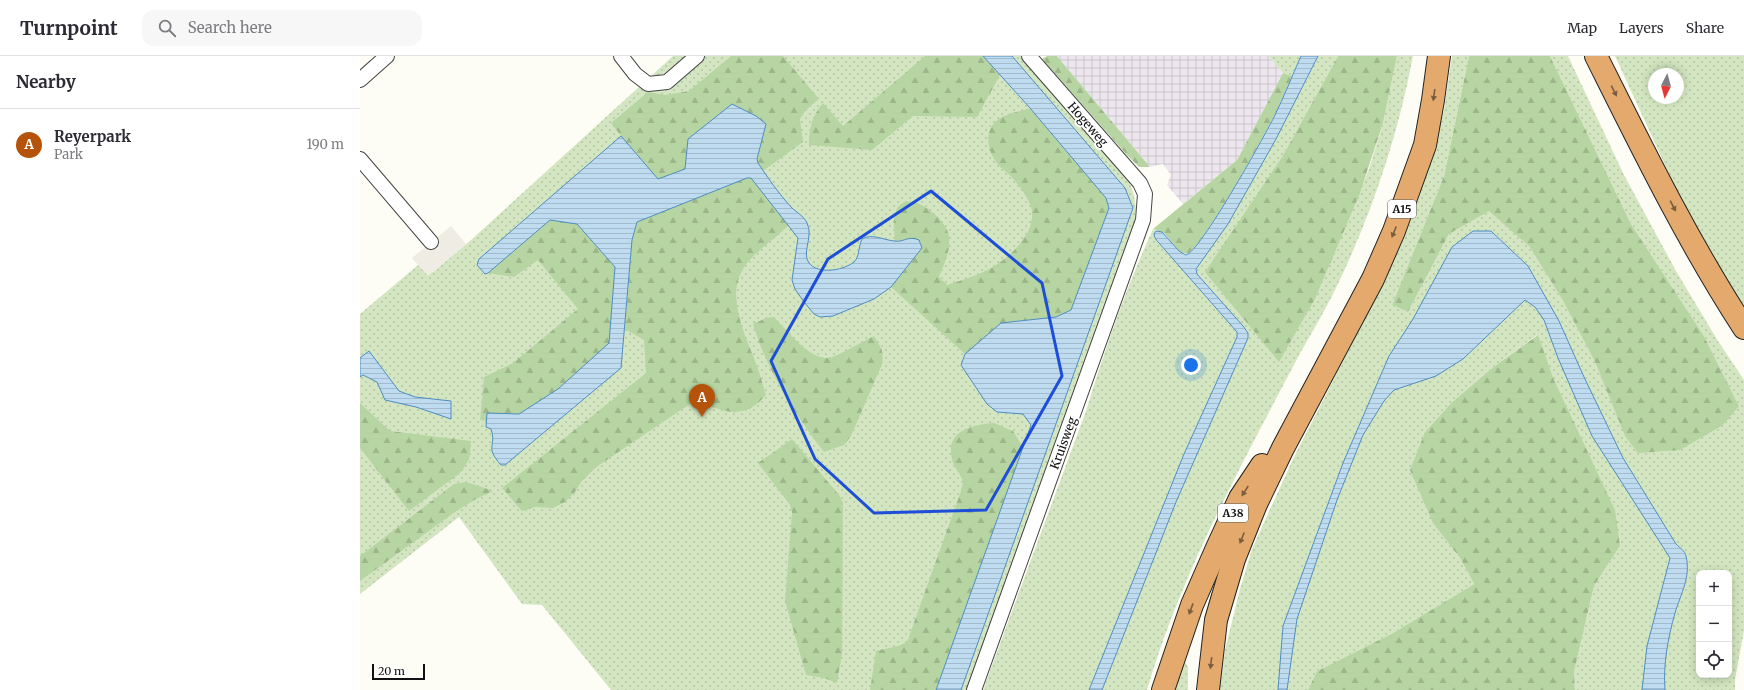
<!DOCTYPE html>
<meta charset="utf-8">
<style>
:root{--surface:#fff;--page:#f7f7f7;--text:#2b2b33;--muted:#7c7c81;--line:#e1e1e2;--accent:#b45309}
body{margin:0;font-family:Merriweather,serif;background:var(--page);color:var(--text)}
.controls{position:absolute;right:12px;bottom:12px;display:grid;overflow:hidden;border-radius:8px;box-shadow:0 2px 10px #0003}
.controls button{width:36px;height:36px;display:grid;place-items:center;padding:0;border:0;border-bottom:1px solid var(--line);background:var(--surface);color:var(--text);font:20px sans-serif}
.compass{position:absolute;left:1288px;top:12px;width:36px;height:36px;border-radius:50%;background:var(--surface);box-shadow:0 2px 10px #0003;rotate:186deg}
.scale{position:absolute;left:12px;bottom:10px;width:53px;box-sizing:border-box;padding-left:4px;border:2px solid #111;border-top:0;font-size:11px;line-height:14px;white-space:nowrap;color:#111;-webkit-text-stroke:3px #fff;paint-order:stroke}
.you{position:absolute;left:831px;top:309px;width:14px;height:14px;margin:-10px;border:3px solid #fff;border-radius:50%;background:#1a73e8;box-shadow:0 0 0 6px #1a73e833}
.badge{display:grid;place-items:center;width:26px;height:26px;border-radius:50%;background:var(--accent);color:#fff;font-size:13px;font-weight:700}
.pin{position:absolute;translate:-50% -33px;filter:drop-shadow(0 1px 2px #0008)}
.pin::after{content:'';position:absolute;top:21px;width:14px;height:12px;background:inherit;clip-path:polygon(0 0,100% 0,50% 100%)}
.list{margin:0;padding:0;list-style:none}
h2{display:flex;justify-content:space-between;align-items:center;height:52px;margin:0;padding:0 16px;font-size:17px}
h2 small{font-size:13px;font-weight:400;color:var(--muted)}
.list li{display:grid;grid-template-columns:26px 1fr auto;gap:12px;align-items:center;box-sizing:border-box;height:72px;padding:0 16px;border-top:1px solid var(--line)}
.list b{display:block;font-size:15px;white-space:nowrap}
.list p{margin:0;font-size:13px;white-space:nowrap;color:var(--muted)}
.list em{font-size:13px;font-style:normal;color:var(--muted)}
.icon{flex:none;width:22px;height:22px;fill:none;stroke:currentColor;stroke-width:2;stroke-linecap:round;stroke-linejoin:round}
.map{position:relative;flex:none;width:1384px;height:634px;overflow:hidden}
header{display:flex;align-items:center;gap:24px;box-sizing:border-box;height:56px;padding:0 20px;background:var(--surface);border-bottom:1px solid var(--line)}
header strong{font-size:19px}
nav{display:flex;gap:22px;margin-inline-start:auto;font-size:14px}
.search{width:280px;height:36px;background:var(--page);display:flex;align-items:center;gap:10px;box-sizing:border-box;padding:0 14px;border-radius:12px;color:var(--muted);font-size:15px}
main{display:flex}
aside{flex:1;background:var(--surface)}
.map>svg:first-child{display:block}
.industrial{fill:url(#industrial-grid)}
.green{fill:url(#green-dots);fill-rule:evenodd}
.forest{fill:url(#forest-firs)}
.plaza{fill:#efece3}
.water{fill:url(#water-rules);stroke:#4e8dbf}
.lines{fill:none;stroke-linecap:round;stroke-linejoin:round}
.minor-casing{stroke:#444;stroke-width:16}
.motorway-casing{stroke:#222;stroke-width:24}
.minor{stroke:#fff;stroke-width:14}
.motorway{stroke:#e4a96d;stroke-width:22}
.oneway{fill:#7a5d3f}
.marked{fill:none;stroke:#1d4ed8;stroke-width:3;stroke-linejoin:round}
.labels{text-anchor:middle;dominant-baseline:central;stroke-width:4;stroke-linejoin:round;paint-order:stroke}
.shield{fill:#fff;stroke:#585858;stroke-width:1}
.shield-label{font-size:11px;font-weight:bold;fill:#111}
.street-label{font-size:12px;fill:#111;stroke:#fff}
</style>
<header>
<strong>Turnpoint</strong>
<div class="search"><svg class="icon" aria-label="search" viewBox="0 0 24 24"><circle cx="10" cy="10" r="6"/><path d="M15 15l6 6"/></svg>Search here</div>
<nav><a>Map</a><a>Layers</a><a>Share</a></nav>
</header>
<main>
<aside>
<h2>Nearby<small></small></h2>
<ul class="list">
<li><span class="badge">A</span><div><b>Reyerpark</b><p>Park</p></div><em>190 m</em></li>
</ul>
</aside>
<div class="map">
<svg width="1384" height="634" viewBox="0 0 1384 634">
<defs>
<pattern id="industrial-grid" width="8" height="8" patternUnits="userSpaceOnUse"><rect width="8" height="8" fill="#ede6ee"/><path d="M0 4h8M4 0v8" fill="none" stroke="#cac4cb"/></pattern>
<pattern id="green-dots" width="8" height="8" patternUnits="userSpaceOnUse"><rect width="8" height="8" fill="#d3e6c1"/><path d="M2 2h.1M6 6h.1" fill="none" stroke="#b4c4a5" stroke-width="1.8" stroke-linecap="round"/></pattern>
<pattern id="forest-firs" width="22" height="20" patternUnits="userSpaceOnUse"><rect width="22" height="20" fill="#b7d5a2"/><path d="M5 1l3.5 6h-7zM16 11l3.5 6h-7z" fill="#9cb68a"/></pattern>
<pattern id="water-rules" width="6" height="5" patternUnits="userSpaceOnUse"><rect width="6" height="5" fill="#bfdbf0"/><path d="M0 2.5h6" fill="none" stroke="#a3bbcd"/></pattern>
</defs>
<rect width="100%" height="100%" fill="#fefdf5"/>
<polygon class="industrial" points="697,0 909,0 923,17 877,104 823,148 807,129 811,119 803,108 790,111"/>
<g class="green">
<polygon points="313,0 623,0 670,52 668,53 752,153 596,634 251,634 182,549 162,548 99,461 0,538 0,258 58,209 62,213 73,216 111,184"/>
<polygon points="652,0 662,0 769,125 774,139 776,154 774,169 607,634 601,634 773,152 765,132"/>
<polygon points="909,0 941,0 932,20 923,17"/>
<path d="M958 0H978L922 101 956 241 1009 113 1023 67 1037 0H1053C1038 80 1012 157 977 230 965 255 950 279 937 303 881 410 821 517 787 634H742L816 446 888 282V277L883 270 837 218V211L868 168 916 83Z"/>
<path d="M1092 0H1109L1084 120 1032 249 1048 256 1089 178 1129 154 1169 190 1203 245 1236 308 1379 350 1344 280 1271 168 1190 0H1208L1264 119 1316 215 1358 285 1384 324V575L1375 623V634H1305C1303 608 1308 582 1315 557 1321 537 1331 521 1326 500 1325 495 1320 492 1316 488L1263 402 1224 321 1199 265 1168 210 1131 175H1113L1029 300 983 407 923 570 918 634H860L865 594 880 533 892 493 933 403 996 280 1042 187 1057 147 1084 54ZM1339 517H1369V619H1339Z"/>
<path d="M1255 0H1384V256L1328 159ZM1294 18H1318V42H1294Z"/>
<path d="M793 173 796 175 795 176 799 187 877 276V281L824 398 729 634H623L726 355C745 293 766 232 793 173Z"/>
<polygon points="1165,243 1175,251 1184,264 1198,302 1215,337 1310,502 1287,590 1282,634 1215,634 1214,616 1234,530 1260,490 1194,324 1177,279 1132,312 1091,347 1065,376 1073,466 1100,502 1114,528 1033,577 957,615 948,634 927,634 937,563 977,444 1003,379 1024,345 1034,334 1076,320 1103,303"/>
<polygon points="824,604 828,611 828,634 813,634"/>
</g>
<g class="forest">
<polygon points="371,0 423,0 459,43 446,54 440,63 443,86 403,115 398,107 397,103 405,68 328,83 326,113 298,123 261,80 251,67 288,36 305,39 329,35"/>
<path d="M565 0H623L640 19 617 61 553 60 512 94 449 89C449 72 452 60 463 47L483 70Z"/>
<polygon points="687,0 697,0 790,111 779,111 767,99 682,3"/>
<polygon points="978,0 1037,0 1023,67 1000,137 956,241 919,306 845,216 922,101"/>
<polygon points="1109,0 1190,0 1271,168 1344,280 1379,350 1363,369 1320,394 1278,397 1265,380 1236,308 1203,245 1169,190 1129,155 1089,178 1048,256 1032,249 1084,120"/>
<path d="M923 17 932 20C926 34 920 48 913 62 903 82 842 192 827 198L819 195 804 177 793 173 877 104Z"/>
<path d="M670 52 746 142 749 152 711 254 696 261 641 267 605 298 531 231 562 192 544 183 540 186H535C535 176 532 164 536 155 546 129 587 163 589 180 591 195 584 208 579 221L587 229C602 224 619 219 633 211 651 200 678 175 671 151 668 142 661 132 655 125 650 118 641 113 636 106 625 90 624 69 644 60 652 56 662 55 670 52Z"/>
<path d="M387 122H391L393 124 429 169C416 182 399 193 388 206 361 237 387 281 398 313 401 321 403 330 406 339 382 367 363 354 334 345L235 412 221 426 215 436 205 446 193 452 175 451 162 455 142 432 286 317 284 284 265 273 272 184 277 166Z"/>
<polygon points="190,164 217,168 255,211 250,287 198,333 159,358 127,357 126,365 120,364 124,321 153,307 218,253 178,204 154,221 128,217"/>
<path d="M414 261C427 274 449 304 469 302 476 301 505 284 514 280L522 294 523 306 491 380 484 389 464 396C434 358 407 315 393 268L406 262Z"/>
<polygon points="1178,279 1194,324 1255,454 1260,490 1234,530 1214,616 1215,634 948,634 957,615 1033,577 1114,528 1100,502 1073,467 1050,414 1065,376 1091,347 1132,312"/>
<polygon points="0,347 30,375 111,385 109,404 100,417 49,455 0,392"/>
<path d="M634 367 653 375 663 391 576 634H510L516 595 538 590 547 586 601 435C601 433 603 428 603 426 601 418 593 411 592 403 585 374 612 369 634 367Z"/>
<polygon points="432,383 479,439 483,447 482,598 477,627 464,622 446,619 425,545 432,456 430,449 398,407"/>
<polygon points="106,426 119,430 133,435 116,443 95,456 0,525 0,500 94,428"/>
</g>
<polygon class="plaza" points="91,170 106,188 68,220 52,202"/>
<g class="water">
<polygon points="623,0 652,0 765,132 773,152 601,634 576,634 671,369 663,358 637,356 627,348 601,309 605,298 641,267 696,261 711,254 749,152 746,142 670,52"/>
<path d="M941 0H958L916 83 868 168 836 213 837 218 883 270 888 277V282L816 446 742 634H729L824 398 877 281V276L799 187C796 184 792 179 796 175L802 176 819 195 826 199C840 196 904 81 914 61 924 41 932 20 941 0Z"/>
<path d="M372 48 396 60 406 68 397 103 398 107C408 122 419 138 431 151 436 156 444 160 447 167 453 179 444 193 447 203 453 220 483 215 494 206 500 200 498 191 502 183 511 177 524 184 534 185 543 187 548 179 559 184L562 192 531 231 514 243 473 260 460 261 454 258 444 246 435 233 432 224 438 182 391 122H387L277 166 272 184 261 312 145 409H141C124 390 137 391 131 373L126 371 127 357 159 358 198 333 249 287 255 211 217 168 190 164 128 217 125 218 117 209 119 203 261 80 298 123 325 113 328 83Z"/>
<path d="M1113 175H1131L1168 210 1199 265 1224 321 1263 402 1316 488C1320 492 1325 495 1326 500 1331 521 1321 537 1315 557 1308 582 1303 608 1305 634H1282L1287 590 1310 502 1232 380 1198 302 1184 264 1175 251 1165 244 1103 303 1076 320 1034 334 1024 345 1003 379 977 444 937 563 927 634H918L923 570 983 407 1029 300 1053 263 1092 191Z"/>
<polygon points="9,295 39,335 55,341 91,345 91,363 56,351 25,344 17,326 3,319 0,321 0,302"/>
</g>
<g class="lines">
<defs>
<g id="minor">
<polyline points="261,0 275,18 288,28 307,26 337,0"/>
<polyline points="0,24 27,0"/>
<polyline points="0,103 71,186"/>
<polyline points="614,634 783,164 785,138 780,127 669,0"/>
</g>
<g id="motorway">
<path d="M1236 0C1282 92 1328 186 1384 272"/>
<polyline points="803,634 832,549 857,492 880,442 902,409"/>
<polyline points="848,634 856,564 874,503 896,448 923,392 1013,223 1034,175 1065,89 1073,44 1079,0"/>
</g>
</defs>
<use href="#minor" class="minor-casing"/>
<use href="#motorway" class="motorway-casing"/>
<use href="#minor" class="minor"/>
<use href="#motorway" class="motorway"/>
</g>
<defs><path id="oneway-solid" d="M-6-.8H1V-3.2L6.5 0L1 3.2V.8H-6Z"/></defs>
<g class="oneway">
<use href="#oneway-solid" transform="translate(1254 35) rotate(63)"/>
<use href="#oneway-solid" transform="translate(1074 39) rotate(98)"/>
<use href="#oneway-solid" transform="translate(1313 150) rotate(62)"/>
<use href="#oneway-solid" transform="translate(1034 176) rotate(112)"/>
<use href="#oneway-solid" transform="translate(885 435) rotate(123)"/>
<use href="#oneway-solid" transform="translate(882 482) rotate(112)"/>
<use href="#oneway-solid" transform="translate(831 553) rotate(110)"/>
<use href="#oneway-solid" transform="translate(851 607) rotate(97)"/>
</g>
<path class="marked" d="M571 135 682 227 702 320 626 454 514 457 455 403 411 305 468 203Z"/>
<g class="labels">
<g class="shield">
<rect x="1028" y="144" width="28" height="18" rx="3"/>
<rect x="858" y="448" width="30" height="18" rx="3"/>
</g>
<g class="shield-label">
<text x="1042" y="153">A15</text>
<text x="873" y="457">A38</text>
</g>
<g class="street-label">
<text transform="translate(728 68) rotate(49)">Hogeweg</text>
<text transform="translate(703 387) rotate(-70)">Kruisweg</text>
</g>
</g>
</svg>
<div class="controls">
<button>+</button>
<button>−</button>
<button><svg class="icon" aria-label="locate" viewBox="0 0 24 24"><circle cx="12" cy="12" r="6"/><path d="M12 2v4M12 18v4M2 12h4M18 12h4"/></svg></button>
</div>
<svg class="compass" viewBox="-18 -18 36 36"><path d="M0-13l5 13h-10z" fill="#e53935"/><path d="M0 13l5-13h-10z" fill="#7c7c81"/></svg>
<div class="scale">20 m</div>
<div class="you"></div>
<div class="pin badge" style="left:342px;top:361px">A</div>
</div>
</main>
